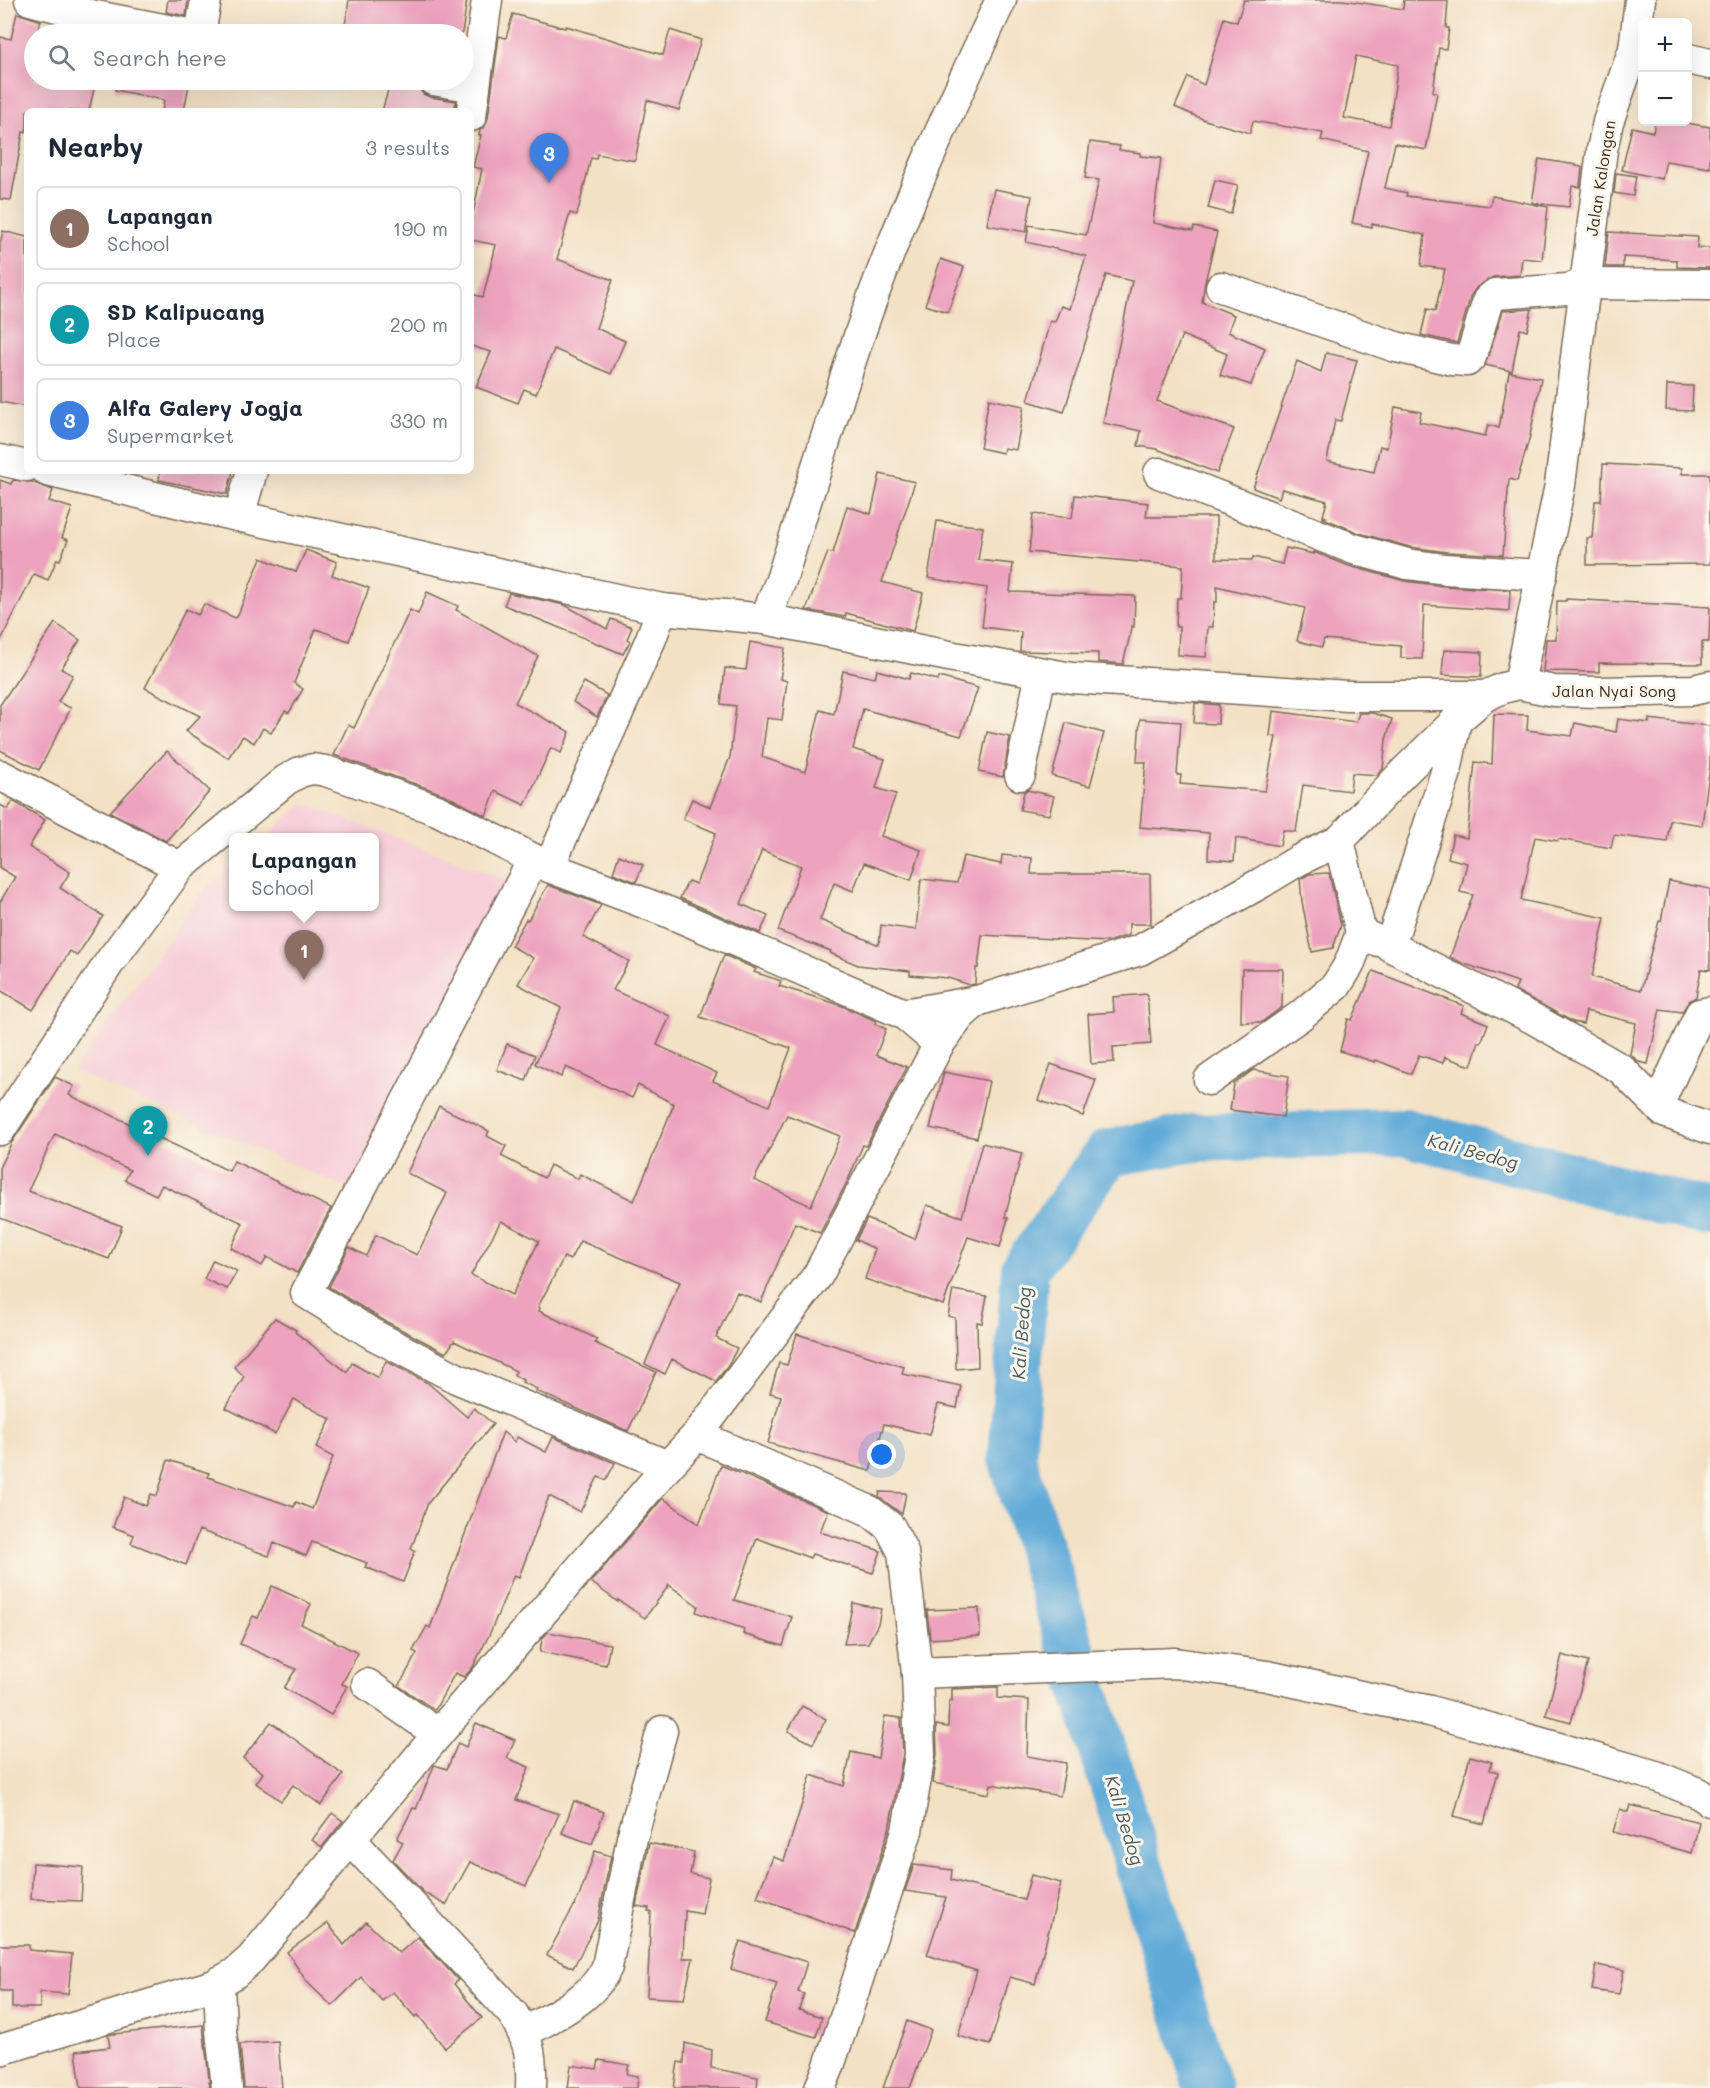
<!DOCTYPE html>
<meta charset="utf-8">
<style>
:root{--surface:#fff;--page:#f2f2f3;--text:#1f2937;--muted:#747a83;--line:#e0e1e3;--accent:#b45309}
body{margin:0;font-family:Mali,sans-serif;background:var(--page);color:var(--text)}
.controls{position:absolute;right:18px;top:18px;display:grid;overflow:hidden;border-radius:9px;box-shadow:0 6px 24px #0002}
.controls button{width:54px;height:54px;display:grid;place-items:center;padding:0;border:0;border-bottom:2px solid var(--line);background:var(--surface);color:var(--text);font:30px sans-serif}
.you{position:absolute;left:882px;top:1455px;width:21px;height:21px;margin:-15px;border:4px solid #fff;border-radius:50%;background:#1a73e8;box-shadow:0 0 0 9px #1a73e833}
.badge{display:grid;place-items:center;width:39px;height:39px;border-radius:50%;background:var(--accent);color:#fff;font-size:20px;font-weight:700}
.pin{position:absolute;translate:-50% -50px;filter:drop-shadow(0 2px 3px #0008)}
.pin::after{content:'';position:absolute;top:32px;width:21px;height:18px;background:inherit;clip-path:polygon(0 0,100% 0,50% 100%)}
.popup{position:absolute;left:229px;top:833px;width:150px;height:78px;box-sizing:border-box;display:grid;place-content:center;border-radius:9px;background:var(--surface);filter:drop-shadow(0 2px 4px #0005);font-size:20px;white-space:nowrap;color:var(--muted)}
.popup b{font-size:22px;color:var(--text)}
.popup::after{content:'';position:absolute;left:50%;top:100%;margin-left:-12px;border:12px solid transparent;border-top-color:var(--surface)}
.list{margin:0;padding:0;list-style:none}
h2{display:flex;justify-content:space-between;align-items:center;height:78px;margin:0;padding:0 24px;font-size:26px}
h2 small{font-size:20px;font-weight:400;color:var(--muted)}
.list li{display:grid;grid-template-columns:39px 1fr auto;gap:18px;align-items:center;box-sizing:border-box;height:84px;margin:0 12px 12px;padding:0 12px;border:2px solid var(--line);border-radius:9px}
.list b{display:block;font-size:22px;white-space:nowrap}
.list p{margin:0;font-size:20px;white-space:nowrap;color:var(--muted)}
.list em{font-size:20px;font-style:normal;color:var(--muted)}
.icon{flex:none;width:33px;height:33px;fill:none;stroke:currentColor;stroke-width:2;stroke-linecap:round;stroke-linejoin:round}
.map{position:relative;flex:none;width:1710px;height:2088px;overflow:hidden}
.search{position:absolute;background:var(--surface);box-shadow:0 6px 24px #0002;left:24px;top:24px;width:450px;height:66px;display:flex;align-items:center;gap:15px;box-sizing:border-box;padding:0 21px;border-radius:33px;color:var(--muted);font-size:22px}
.panel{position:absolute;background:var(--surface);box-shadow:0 6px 24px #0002;left:24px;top:108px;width:450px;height:366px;border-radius:9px}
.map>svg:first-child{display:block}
.built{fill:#f6cfd8}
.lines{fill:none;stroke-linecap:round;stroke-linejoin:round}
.river{stroke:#60aad8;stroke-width:48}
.building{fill:#eda2be;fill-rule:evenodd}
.minor-casing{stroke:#7b6a58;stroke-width:33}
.minor{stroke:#fff;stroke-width:30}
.labels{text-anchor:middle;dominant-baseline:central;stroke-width:6;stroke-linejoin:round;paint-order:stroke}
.street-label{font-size:16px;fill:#3b2a1e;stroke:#fbf7ec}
.water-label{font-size:18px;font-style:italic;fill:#48575f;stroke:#fbf7ec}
</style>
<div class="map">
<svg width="1710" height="2088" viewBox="0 0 1710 2088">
<rect width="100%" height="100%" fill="#fbf7ec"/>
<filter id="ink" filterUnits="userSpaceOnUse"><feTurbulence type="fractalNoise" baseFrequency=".0167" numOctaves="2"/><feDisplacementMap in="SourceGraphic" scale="12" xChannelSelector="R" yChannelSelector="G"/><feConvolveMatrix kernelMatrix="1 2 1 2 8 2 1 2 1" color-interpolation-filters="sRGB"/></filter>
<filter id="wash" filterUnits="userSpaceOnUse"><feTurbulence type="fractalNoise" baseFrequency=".008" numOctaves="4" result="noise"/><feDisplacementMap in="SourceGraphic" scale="24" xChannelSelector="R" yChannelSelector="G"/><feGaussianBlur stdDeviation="1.35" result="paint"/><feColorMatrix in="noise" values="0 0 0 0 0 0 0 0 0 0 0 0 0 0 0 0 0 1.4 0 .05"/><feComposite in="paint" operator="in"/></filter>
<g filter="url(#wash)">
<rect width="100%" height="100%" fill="#f3e1c5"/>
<polygon class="built" points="304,803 523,886 349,1189 73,1071 205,889 233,865 234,906 374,906 374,838 265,837"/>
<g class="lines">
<polyline class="river" points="1208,2088 1012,1458 1025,1268 1108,1153 1194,1138 1404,1132 1710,1213"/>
</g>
<g id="blocks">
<g class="building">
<polygon points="168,0 188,0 186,16 166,12"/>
<polygon points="349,0 467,0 462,34 350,34 351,26 345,25"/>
<path d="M1244 0H1343L1403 9 1404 0H1448L1446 28H1449L1446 49 1439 48 1433 92 1437 93 1426 150 1395 143 1385 188 1407 193 1406 196 1490 206 1492 196 1548 207 1542 260 1522 258 1520 275 1493 277 1477 287 1471 295 1457 343 1421 335 1427 309 1435 311 1445 269 1421 266 1425 235 1372 224V227L1352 223 1368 151 1321 140 1323 133 1253 121 1250 133 1205 120 1175 107 1188 77 1204 85 1224 18 1237 22ZM1356 56 1398 65 1389 126 1344 118Z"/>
<polygon points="17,13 41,21 37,34 34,34 34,80 96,80 89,111 27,111 27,127 26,132 23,132 11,200 0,199 0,37 11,39"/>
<polygon points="513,14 565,28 566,26 663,55 670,30 701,40 679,110 647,100 635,161 597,154 596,159 591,158 577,215 570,213 557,259 613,280 596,328 625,341 611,374 554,349 536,394 524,389 518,403 476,387 491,352 471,346 471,294 483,297 496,245 471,240 471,224 482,169 473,167 481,135 479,135 480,130 485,126 488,118 499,36 506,38"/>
<polygon points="116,80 190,80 184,111 162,111 164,100 115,90"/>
<polygon points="391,80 412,80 411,84 417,85 423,94 430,97 456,101 454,111 382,111"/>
<polygon points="1655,122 1680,122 1710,127 1710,168 1666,161 1662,179 1622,170 1632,127 1653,132"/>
<polygon points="1090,142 1120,146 1119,150 1140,153 1140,156 1161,158 1153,223 1193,231 1194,227 1217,232 1205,282 1202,302 1234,315 1228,332 1265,348 1251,385 1220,375 1227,354 1182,335 1157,401 1234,429 1217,473 1157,449 1138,446 1141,431 1103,423 1132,281 1106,275 1064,412 1028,401 1050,321 1055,322 1061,306 1070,309 1086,256 1026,242 1029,225 1086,235 1099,180 1085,178"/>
<polygon points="1539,159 1576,165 1576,166 1582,167 1580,187 1572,186 1569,207 1532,203"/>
<polygon points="1616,173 1636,176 1633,196 1614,193"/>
<polygon points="1215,180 1238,185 1231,214 1208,208"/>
<polygon points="994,189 1032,196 1026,232 987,225"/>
<polygon points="3,231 27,237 27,407 0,402 0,244"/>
<polygon points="1609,232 1698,237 1697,248 1710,248 1710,268 1677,267 1677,260 1623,257 1623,267 1605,267"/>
<polygon points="941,259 964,267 948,312 925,305"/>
<polygon points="1532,309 1527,331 1520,329 1512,371 1485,365 1503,311"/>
<polygon points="1326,353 1357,360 1341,421 1335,420 1327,461 1374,472 1380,446 1387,448 1395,407 1421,412 1419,422 1485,436 1488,425 1499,428 1509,372 1541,378 1530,436 1517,481 1509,479 1503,555 1447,552 1410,547 1359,533 1323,518 1326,517 1323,516 1327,501 1282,489 1279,498 1253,488 1297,361 1321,372"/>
<polygon points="1667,385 1693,386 1692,411 1666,410"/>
<polygon points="989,399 1024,406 1016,450 1004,448 1003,453 980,448"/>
<polygon points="1603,464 1682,468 1682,474 1710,474 1710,564 1587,565 1587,538 1592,538 1595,501 1601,501"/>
<polygon points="160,471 233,471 227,494 159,480"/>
<polygon points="880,474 915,482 882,582 923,593 913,631 846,613 845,617 806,610 828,552 833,553 847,506 871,514"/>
<polygon points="0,480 11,484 13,480 32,482 53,490 49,501 72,508 62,538 68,540 60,560 57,559 48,580 34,574 0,642"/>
<polygon points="1075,495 1148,503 1146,517 1216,517 1216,559 1252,560 1253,557 1282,564 1286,548 1314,554 1314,552 1349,566 1405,581 1444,586 1510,590 1509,611 1424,605 1422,659 1401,658 1401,646 1324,639 1322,647 1297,641 1305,608 1217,586 1217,602 1214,602 1213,627 1208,627 1206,657 1178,655 1179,627 1176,627 1177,598 1181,598 1183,566 1029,552 1033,514 1072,518"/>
<polygon points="937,521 983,527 978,560 1013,564 1010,592 1135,596 1134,627 1131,626 1130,635 1123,664 1098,662 1098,653 1020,651 1021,632 982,627 987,588 928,578"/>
<polygon points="306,550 337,562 332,575 369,588 349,641 316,629 294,683 303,689 289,713 285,711 271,733 263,728 254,743 243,736 228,758 186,731 200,716 145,688 186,609 198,615 204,604 235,618 237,617 261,558 296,572"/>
<polygon points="427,592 458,606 456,610 538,656 515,703 570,732 561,753 551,748 525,805 495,791 486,816 443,794 334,755 348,725 354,728 410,610 418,614"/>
<polygon points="509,593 565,605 607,629 611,619 632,627 627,639 630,641 623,654 504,605"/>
<polygon points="1566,599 1710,607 1709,642 1702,642 1702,664 1599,663 1599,672 1543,671 1546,639 1556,639 1557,601 1566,601"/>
<polygon points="55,623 80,640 61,669 73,675 58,702 71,708 39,770 0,750 0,705"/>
<polygon points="750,642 785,648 780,679 787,681 782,720 767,718 762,757 805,772 820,710 834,714 843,671 875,678 877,670 909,679 911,673 938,680 939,677 978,688 961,736 863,709 853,749 885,759 876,788 896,794 881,836 921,850 911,880 864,863 853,891 834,883 820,920 879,945 881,925 916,930 921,879 957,883 963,856 1001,864 1002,855 1032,858 1031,874 1150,874 1151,924 1129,924 1129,935 1107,942 982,935 978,968 976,968 975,984 970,985 948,978 910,975 910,971 858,965 830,953 831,951 778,931 801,866 762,850 741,904 768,916 760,933 680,898 688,881 696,884 716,833 683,819 692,799 710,807 730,757 736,706 721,704 725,668 746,670"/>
<polygon points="1444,650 1482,652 1481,677 1442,675"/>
<polygon points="584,682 607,695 597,717 573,702"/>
<polygon points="1195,703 1219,705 1218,724 1194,723"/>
<polygon points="1273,711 1356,722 1359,713 1372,713 1392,719 1386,740 1383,769 1377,775 1352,773 1350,791 1303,785 1296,832 1283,830 1280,846 1236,838 1234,861 1208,859 1209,833 1140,827 1146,762 1137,762 1140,719 1181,722 1177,775 1181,775 1180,784 1265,791 1276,737 1270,736"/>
<polygon points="1494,714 1528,715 1527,730 1572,736 1575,723 1616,732 1618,719 1649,723 1649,719 1710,726 1710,766 1702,825 1670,820 1667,842 1614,835 1611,848 1559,839 1558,841 1535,837 1521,900 1605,918 1592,977 1641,990 1659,921 1661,921 1669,881 1710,889 1710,970 1701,969 1696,997 1689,1001 1682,1012 1660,1009 1648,1064 1639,1062 1630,1054 1636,1023 1586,1011 1583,1024 1573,1022 1515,990 1518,982 1462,963 1450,957 1473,895 1460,892 1467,863 1448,858 1453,835 1467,838 1475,762 1492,764"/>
<polygon points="1066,723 1104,733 1090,786 1052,776"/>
<polygon points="987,732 1010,737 1003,777 979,772"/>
<polygon points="167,751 210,791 166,841 110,812"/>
<polygon points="1027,790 1054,796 1049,815 1020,810 1024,792"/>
<polygon points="13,801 45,820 29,847 70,872 60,888 103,916 77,956 70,951 33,1010 0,990 0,902 15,877 0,868 0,805 8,809"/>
<polygon points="619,855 643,865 636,882 613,873"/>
<polygon points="1329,873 1341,925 1333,948 1312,952 1302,902 1300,879 1309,874"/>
<path d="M548 885 601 905 583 937 629 961 613 990 670 1016 657 1045 717 1073 713 1081 769 1106 791 1048 700 1017 724 955 756 969 754 972 781 981 779 986 840 1005 876 1021 875 1024 886 1029 876 1055 907 1067 866 1146 863 1145 848 1180 820 1233 795 1223 761 1302 737 1292 716 1338 737 1348 728 1366 716 1381 672 1359 665 1374 645 1364 680 1282 580 1241 570 1260 564 1257 538 1307 540 1308 539 1311 597 1339 595 1343 656 1372 628 1431 536 1391 537 1389 522 1382 523 1380 514 1375 516 1371 454 1341 446 1353 383 1320 329 1287 349 1247 366 1256 376 1235 417 1255 447 1193 407 1173 439 1106 489 1131 487 1136 506 1146 501 1156 544 1178 550 1165 578 1179 580 1174 634 1201 674 1104 638 1085 632 1098 566 1067 561 1077 535 1064 561 1008 518 984 533 958 511 946 526 919 528 920ZM787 1115 840 1136 811 1206 754 1180ZM501 1221 539 1241 512 1295 471 1275Z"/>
<polygon points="1242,969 1283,969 1282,1007 1262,1022 1241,1022"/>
<polygon points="1373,971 1464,1006 1461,1013 1488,1024 1481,1043 1479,1042 1471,1066 1445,1057 1443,1063 1419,1055 1411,1074 1376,1060 1375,1062 1340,1051 1348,1019 1352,1020"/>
<polygon points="1147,994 1151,1044 1113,1047 1114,1062 1091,1064 1088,1014 1114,1012 1113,997"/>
<polygon points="507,1044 535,1055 526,1081 497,1070"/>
<polygon points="1051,1064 1096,1080 1083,1116 1038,1100"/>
<polygon points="1253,1070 1289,1076 1283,1117 1230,1110 1234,1084"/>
<polygon points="944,1072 989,1081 977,1138 930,1128"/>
<polygon points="55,1077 74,1086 69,1095 229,1171 234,1161 331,1208 297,1273 267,1257 262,1266 231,1248 243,1223 162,1185 156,1195 125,1180 130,1170 55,1134 28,1191 122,1226 109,1259 0,1218 0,1166 12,1142"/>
<polygon points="982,1143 1022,1153 1005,1217 1008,1218 1000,1247 968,1237 943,1305 865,1279 875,1249 856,1240 867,1219 915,1239 927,1205 962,1217"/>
<polygon points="213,1260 237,1271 227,1289 204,1279"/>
<polygon points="953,1290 987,1296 982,1323 977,1322 978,1367 956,1369 955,1318 948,1316"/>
<polygon points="275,1318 296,1330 295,1332 347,1372 352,1363 378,1378 386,1361 428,1383 467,1417 474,1408 493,1424 428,1503 411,1549 415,1551 403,1582 365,1567 367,1563 312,1542 306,1556 274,1543 269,1556 199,1530 186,1565 131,1543 134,1535 113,1527 124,1497 146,1506 151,1494 157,1496 168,1460 209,1473 208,1477 294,1507 296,1502 312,1509 333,1457 316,1448 331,1419 294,1399 275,1434 226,1408 244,1376 234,1367"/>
<polygon points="797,1334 904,1367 902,1374 961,1386 957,1408 938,1404 930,1435 884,1424 870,1471 768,1443 781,1396 770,1393 779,1363 787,1365"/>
<polygon points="503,1432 515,1442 517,1437 546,1452 553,1437 615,1463 606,1480 598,1477 580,1512 549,1496 519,1577 514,1575 490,1633 473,1667 464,1677 455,1673 435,1710 399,1686 417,1653 413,1651 427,1626 430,1628"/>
<polygon points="721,1465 828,1511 820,1532 881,1551 873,1573 812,1554 810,1558 757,1538 734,1600 792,1617 783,1646 743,1634 744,1629 696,1612 698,1606 669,1585 645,1618 618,1600 618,1602 591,1582 663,1498 699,1524"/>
<polygon points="880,1492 906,1493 902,1514 879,1497"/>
<polygon points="272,1586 311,1604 301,1624 358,1653 342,1684 347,1686 331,1715 284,1688 296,1669 240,1644 253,1616 258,1618"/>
<polygon points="853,1603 881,1609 878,1624 868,1643 844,1644"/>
<polygon points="979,1608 980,1636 930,1639 927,1610"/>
<polygon points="548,1632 610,1644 606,1665 540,1652 542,1639"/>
<polygon points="1562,1655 1588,1662 1571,1722 1546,1715"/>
<polygon points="998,1687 998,1698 1029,1700 1027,1756 1066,1763 1060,1796 991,1784 989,1794 933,1783 937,1754 936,1725 948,1727 949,1701 952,1701 952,1689"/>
<polygon points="802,1706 826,1719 813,1744 788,1731"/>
<polygon points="885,1716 901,1718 903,1754 889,1829 855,1933 757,1897 773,1857 784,1861 811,1775 844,1786 851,1752 878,1758"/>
<polygon points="271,1722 343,1775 321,1805 293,1785 281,1801 256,1783 263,1773 243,1758"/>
<polygon points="476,1723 515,1740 507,1758 529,1767 516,1800 559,1814 526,1886 470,1862 446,1905 424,1893 393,1860 403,1842 397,1839 413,1808 416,1809 434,1766 435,1765 447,1769 458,1743 466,1747"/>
<polygon points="1470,1756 1492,1762 1490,1770 1498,1772 1484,1824 1454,1816"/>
<polygon points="574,1801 604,1812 592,1844 562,1833"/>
<polygon points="1630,1805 1699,1822 1692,1853 1613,1832 1620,1809 1628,1812"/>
<polygon points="332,1813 343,1821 322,1847 312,1840"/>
<polygon points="649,1843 694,1852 690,1874 709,1878 702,1914 685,1911 683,1958 693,1958 684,1999 647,1997 651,1911 648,1911 649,1908 636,1906"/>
<polygon points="595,1851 611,1856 598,1920 573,1968 547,1955 579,1897"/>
<polygon points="33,1863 83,1867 81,1901 31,1899"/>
<polygon points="914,1865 952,1870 951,1880 1024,1900 1031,1875 1061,1883 1035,1984 1010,1977 990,2045 958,2036 977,1971 927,1955 946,1897 905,1891"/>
<polygon points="366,1922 399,1953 418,1937 458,1980 454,1984 482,2018 445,2048 418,2015 415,2017 393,1992 382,2001 361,1977 332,2006 307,1982 287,1952 328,1923 344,1945"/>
<polygon points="740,1941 807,1962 798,1992 804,1994 799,2010 822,2017 816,2037 765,2022 777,1983 731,1969"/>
<polygon points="0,1945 29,1945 29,1950 72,1954 68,1994 40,1992 40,2008 12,2008 12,1991 0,1991"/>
<polygon points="1596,1965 1624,1970 1619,1994 1592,1990"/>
<polygon points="907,2021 931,2030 910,2088 883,2088"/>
<polygon points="203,2025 210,2088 81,2088 76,2051 110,2047 108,2035 113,2034"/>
<polygon points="278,2041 282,2088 244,2088 240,2044"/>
<polygon points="685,2043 712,2050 711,2068 758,2077 757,2088 674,2088 678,2062 684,2063"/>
<polygon points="599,2060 629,2065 627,2074 638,2076 637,2088 568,2088 571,2065 597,2069"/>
</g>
</g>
</g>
<g filter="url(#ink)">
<use href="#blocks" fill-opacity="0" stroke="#7b6a58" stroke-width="1.5"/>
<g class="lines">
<defs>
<g id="minor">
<polyline points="30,0 80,13 189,34"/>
<polyline points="200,34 206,0"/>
<polyline points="1634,49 1640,0"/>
<polyline points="1688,59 1710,64"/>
<polyline points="433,80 475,87"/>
<polyline points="471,116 487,0"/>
<polyline points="1221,287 1396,347 1452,360 1467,361 1471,357 1488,300 1495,294 1567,289 1586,284 1710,285"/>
<polyline points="0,460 27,466"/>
<polyline points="47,471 205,509 662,609 765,619 954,657 1072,678 1348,696 1485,696"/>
<polyline points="1159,473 1354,549 1407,564 1445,569 1542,575"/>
<polyline points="239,516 252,471"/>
<path d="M765 619 781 580C807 499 832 417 859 336 898 221 949 110 1001 0"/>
<polyline points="1519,684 1560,485 1602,150 1608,122 1634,49 1642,50"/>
<polyline points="1456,721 1446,772 1390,946 1532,1018 1621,1069 1664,1112 1710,1129"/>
<polyline points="0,775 180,867"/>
<polyline points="1020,775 1041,673"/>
<polyline points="1339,841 1361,933 1378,941"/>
<polyline points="533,860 306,1293 374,1335 456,1378 668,1466"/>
<polyline points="549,867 650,641 662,609"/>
<polyline points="904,1014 977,1001"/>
<polyline points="1209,1080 1300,1016 1336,986 1349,965 1361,933"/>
<polyline points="1658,1105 1700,1014 1710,1012"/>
<polyline points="0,1130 109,963 180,867 286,780 300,772 313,769 326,771 437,810 549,867 668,912 904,1014 939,1044"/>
<polyline points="697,1435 870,1511 890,1527 903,1552 917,1673 920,1755 907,1831 828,2069 820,2088"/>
<polyline points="917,1673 1175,1663 1267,1676 1430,1711 1656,1776 1698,1793 1710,1801"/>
<polyline points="367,1684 438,1734"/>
<path d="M351 1840 513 2014C530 2044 532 2054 531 2088"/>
<polyline points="219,1982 221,2031 227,2088"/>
<path d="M524 2033C555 2014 591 2001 607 1967L632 1838 662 1731"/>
<polyline points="0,2050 214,1985 234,1974 251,1959 438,1734 668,1466 697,1435 818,1275 939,1044 960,1016 977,1001 1140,950 1261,883 1299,860 1339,841 1402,774 1456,721 1485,696 1503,688 1519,684 1554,691 1601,692 1693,690 1710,686"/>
</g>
</defs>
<use href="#minor" class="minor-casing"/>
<use href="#minor" class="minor"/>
</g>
</g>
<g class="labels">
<g class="street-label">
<text transform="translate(1600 178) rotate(-81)">Jalan Kalongan</text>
<text x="1614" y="690">Jalan Nyai Song</text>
</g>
<g class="water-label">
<text transform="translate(1473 1151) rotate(15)">Kali Bedog</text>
<text transform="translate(1021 1333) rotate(-86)">Kali Bedog</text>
<text transform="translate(1125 1820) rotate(73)">Kali Bedog</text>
</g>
</g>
</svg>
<div class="controls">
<button>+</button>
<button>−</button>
</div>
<div class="you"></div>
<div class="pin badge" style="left:304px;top:980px;background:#8d6e63">1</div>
<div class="popup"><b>Lapangan</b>School</div>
<div class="pin badge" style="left:148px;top:1156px;background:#0f9aa8">2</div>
<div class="pin badge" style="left:549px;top:183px;background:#3f7fe0">3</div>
<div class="search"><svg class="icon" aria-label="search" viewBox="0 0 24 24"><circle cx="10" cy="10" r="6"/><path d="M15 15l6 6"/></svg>Search here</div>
<section class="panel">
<h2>Nearby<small>3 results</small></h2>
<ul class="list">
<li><span class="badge" style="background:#8d6e63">1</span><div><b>Lapangan</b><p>School</p></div><em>190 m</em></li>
<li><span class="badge" style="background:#0f9aa8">2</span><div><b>SD Kalipucang</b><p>Place</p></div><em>200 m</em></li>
<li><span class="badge" style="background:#3f7fe0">3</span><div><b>Alfa Galery Jogja</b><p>Supermarket</p></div><em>330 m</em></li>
</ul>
</section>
</div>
